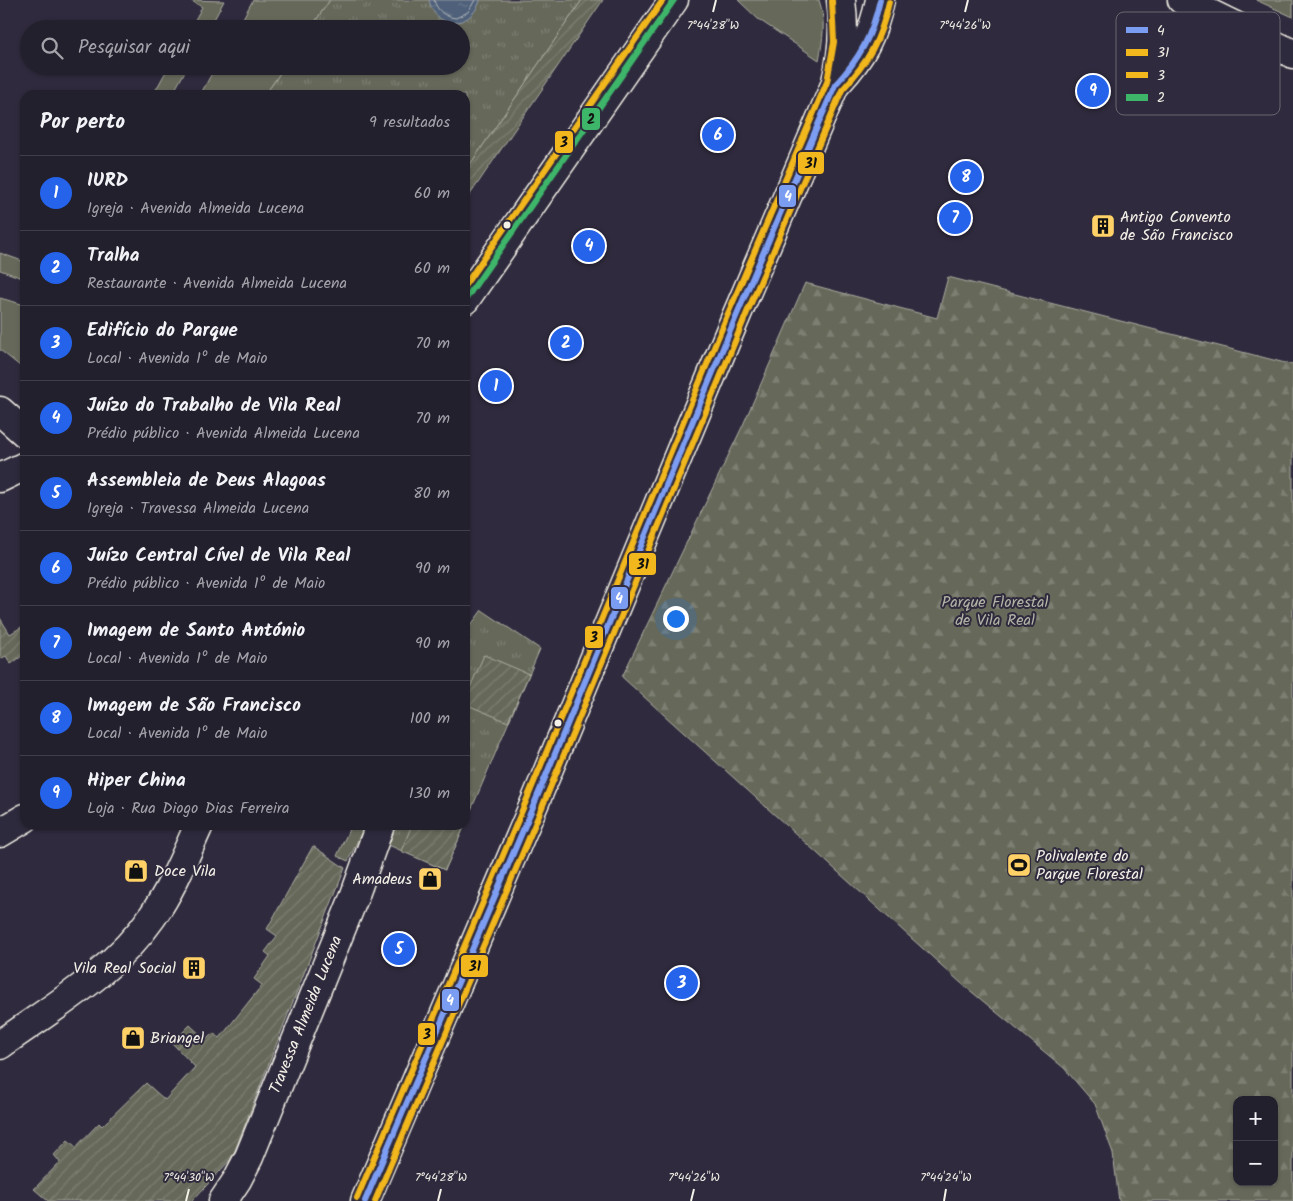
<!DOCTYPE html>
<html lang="pt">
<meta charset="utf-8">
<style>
:root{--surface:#23202e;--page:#2b2836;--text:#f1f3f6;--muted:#a3a3aa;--line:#403e4a;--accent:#2563eb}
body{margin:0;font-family:Kalam,sans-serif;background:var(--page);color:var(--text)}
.controls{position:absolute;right:15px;bottom:15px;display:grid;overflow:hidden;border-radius:10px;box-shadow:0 1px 4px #0004}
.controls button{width:45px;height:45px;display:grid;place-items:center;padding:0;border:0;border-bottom:1px solid var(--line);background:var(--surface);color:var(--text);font:25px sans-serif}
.you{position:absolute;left:675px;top:618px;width:18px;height:18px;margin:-12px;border:4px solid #fff;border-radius:50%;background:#1a73e8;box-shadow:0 0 0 8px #1a73e833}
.badge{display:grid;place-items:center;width:32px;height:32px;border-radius:50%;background:var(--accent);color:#fff;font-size:16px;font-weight:700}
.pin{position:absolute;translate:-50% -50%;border:2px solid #fff;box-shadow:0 1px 5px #0006}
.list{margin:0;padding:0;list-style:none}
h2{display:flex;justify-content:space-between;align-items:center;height:65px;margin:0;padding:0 20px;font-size:21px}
h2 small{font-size:16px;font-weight:400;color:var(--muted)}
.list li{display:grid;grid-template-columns:32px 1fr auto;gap:15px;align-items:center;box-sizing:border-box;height:75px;padding:0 20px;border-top:1px solid var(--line)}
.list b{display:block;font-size:19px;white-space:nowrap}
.list p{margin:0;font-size:16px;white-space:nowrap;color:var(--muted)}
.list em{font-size:16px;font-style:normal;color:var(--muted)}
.icon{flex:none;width:28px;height:28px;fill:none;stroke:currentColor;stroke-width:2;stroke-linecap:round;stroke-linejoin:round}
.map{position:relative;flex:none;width:1293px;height:1201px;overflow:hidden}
.search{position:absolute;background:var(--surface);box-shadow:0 1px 4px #0004;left:20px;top:20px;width:450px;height:55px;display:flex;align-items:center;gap:12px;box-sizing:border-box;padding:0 18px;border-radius:28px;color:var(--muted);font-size:19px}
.panel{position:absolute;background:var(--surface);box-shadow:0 1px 4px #0004;left:20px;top:90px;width:450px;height:740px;border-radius:15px}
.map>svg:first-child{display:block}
.grass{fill:#66695a;stroke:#adada1}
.forest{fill:url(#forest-firs);stroke:#adada1;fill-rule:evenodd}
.park{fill:url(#park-tufts);stroke:#adada1}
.garden{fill:url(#garden-furrows);stroke:#adada1}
.water{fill:url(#water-ripples);stroke:#919ba6}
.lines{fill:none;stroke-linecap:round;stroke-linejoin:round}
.shore{stroke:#b2b7bc;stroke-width:1}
.street-casing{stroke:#f4f1e8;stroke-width:31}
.primary-casing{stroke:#f4f1e8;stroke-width:31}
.street{stroke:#2f2a3d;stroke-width:28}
.primary{stroke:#2f2a3d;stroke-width:28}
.bus-1-casing{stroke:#2f2a3d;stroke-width:10}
.bus-2-casing{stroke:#2f2a3d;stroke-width:10}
.bus-3-casing{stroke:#2f2a3d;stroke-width:10}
.bus-4-casing{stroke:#2f2a3d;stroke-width:10}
.bus-1{stroke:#7b9df1;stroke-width:6}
.bus-2{stroke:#f1b71d;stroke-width:6}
.bus-3{stroke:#f1b71d;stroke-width:6}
.bus-4{stroke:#3db66a;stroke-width:6}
.ticks{fill:none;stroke:#f4f1e8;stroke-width:2}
.bus-dot{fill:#f4f1e8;stroke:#2f2a3d;stroke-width:2}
.labels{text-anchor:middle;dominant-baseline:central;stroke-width:4;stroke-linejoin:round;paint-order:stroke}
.poi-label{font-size:16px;fill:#f4f1e8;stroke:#2f2a3d;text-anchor:start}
.park-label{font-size:16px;fill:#b4b4a8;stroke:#2f2a3d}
.street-label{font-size:16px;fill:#f4f1e8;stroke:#2f2a3d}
.key{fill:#2f2a3d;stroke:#6a6670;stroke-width:1}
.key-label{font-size:14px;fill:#f4f1e8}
.ticks-label{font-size:12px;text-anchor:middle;fill:#f4f1e8;stroke:#2f2a3d;stroke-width:4;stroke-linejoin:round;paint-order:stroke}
.line-badge{stroke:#2f2a3d;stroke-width:2}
.badge-label{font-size:14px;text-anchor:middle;font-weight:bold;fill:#fff}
.pale-badge-label{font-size:14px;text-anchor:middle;font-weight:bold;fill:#111}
</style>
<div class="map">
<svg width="1293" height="1201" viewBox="0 0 1293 1201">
<defs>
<pattern id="forest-firs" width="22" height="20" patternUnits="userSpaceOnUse" patternTransform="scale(1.25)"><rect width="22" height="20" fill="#66695a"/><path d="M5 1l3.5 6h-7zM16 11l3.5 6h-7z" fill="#7c7f72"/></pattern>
<pattern id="park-tufts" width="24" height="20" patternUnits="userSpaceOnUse" patternTransform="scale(1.25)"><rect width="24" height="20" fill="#66695a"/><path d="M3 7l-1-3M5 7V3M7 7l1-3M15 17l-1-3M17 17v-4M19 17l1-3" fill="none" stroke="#7c7f72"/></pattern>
<pattern id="garden-furrows" width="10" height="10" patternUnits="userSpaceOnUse" patternTransform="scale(1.25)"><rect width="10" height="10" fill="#66695a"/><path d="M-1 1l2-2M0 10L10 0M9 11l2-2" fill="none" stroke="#7c7f72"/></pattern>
<pattern id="water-ripples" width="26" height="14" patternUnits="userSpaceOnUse" patternTransform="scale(1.25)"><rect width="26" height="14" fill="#4f617a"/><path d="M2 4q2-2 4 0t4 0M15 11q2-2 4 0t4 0" fill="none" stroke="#69788d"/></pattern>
</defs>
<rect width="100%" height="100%" fill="#2f2a3d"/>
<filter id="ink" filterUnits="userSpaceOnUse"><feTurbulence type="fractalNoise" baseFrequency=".02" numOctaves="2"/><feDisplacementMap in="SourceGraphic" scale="10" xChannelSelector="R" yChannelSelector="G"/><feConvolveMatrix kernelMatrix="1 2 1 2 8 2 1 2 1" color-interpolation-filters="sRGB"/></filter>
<g filter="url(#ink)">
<g class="grass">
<polygon points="190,0 224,1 209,29 190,29 202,7"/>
<polygon points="253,0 330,0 310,29 237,29"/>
<path d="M738 0H819C826 20 823 40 819 60L758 19Z"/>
<polygon points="1256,0 1293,0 1293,17"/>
<polygon points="169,66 188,66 172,95 153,95"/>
<polygon points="216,66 285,66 265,95 200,95"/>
<polygon points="0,253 25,262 25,279 0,270"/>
<polygon points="0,298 25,305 25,370 0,350"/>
<polygon points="351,825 365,825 348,861 337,856"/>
</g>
<path class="forest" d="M948 277 1293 365V1201H1119L1113 1153 1095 1104 1064 1068 961 983 622 677 743 425 805 283 937 318ZM1237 1100H1274V1182H1237Z"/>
<g class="park">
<polygon points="330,0 582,0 465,172 465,95 265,95 285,66 461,66 461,29 310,29"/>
<polygon points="482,610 540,649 465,824 465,651 467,648 465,633"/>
<polygon points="391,825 465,825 445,870 384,843"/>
</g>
<g class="garden">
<polygon points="582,0 603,0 465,202 465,172"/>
<polygon points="0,618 10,634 25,625 25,660 22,656 11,664 6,656 0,659"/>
<polygon points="484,655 529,674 508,722 465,704 465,699"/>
<polygon points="412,825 465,825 445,870 401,851"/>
<polygon points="313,846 345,868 232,1158 192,1201 48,1201 34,1189 60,1162 54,1155 68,1140 76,1147 99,1123 102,1126 146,1083 165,1100 195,1067 172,1043 190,1025 206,1040 213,1033 220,1038 262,985 254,979 270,956 265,952 277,936 267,929"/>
</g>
<path class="water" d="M429 0H480V1C470 30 435 30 429 0Z"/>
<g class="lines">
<path class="shore" d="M434 0C437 11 445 17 456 18L468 12 475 0"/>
<defs>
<g id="street">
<polyline points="1182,0 1293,54"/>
<polyline points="465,300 674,0"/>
<polyline points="0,411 25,433"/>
<polyline points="0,478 25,466"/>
<polyline points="0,833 25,818"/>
<path d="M0 1045C53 1007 114 972 152 917 172 889 185 856 199 825"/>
<polyline points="223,1201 237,1180 249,1157 353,900 380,825"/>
</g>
<g id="primary">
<path d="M838 82C862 56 873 35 880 0"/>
<path d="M365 1201 535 802 735 319 835 85C843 56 845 30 841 0"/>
</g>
</defs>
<use href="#street" class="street-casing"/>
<use href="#primary" class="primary-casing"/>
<use href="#street" class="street"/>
<use href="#primary" class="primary"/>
<defs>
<path id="bus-1" d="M365 1201 535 802 735 319 835 85C860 58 872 36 880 0"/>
<path id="bus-2" d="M375 1201 543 805 743 322 842 90C868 62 881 39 889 2"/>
<g id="bus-3">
<polyline points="465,285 663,0"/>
<polyline points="357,1198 527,799 727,316 827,82 834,42 832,1"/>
</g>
<polyline id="bus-4" points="465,300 674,0"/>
</defs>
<use href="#bus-1" class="bus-1-casing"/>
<use href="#bus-2" class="bus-2-casing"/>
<use href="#bus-3" class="bus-3-casing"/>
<use href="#bus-4" class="bus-4-casing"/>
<use href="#bus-1" class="bus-1"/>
<use href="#bus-2" class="bus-2"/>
<use href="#bus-3" class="bus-3"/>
<use href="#bus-4" class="bus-4"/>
</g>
</g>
<path class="ticks" d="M713 12 716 0M965 12 968 0M186 1201 189 1189M438 1201 441 1189M691 1201 694 1189M944 1201 946 1189"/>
<defs>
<symbol id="building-square" viewBox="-11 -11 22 22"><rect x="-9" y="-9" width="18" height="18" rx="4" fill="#ffd166" stroke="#2f2a3d"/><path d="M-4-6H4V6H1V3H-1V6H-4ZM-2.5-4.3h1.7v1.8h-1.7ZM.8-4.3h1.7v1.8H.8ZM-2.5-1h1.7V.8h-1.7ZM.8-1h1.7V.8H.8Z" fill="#111"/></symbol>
<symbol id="stadium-square" viewBox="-11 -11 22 22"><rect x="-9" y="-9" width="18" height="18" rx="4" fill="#ffd166" stroke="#2f2a3d"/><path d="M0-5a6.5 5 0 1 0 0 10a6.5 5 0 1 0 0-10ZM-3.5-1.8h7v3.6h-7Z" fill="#111"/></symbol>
<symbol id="shop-square" viewBox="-11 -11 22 22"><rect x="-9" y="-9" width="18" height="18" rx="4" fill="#ffd166" stroke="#2f2a3d"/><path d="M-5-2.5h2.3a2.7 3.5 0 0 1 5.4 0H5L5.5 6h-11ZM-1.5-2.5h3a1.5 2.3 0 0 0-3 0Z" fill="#111"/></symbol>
</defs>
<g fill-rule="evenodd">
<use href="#building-square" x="1089" y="212" width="28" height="28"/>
<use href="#stadium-square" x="1005" y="851" width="28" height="28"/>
<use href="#shop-square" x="122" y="857" width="28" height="28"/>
<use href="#shop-square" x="416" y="865" width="28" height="28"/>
<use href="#building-square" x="180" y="954" width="28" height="28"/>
<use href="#shop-square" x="119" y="1024" width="28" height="28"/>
</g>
<g class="bus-dot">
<circle cx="507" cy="225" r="4.5"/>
<circle cx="558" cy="723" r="4.5"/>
</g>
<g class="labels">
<g class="poi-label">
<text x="1120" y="217">Antigo Convento<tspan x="1120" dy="18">de São Francisco</tspan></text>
<text x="1036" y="856">Polivalente do<tspan x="1036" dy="18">Parque Florestal</tspan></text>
<text x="154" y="871">Doce Vila</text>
<text x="412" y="879" text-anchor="end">Amadeus</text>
<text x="176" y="968" text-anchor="end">Vila Real Social</text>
<text x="150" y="1038">Briangel</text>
</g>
<g class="park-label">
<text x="995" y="602">Parque Florestal<tspan x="995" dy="18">de Vila Real</tspan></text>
</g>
<g class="street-label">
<text transform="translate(306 1015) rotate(-68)">Travessa Almeida Lucena</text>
</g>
</g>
<rect x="1116" y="12" width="164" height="103" rx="8" class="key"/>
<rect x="1126" y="27" width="22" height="6" fill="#7b9df1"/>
<rect x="1126" y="49" width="22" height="7" fill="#f1b71d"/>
<rect x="1126" y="72" width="22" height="6" fill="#f1b71d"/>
<rect x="1126" y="94" width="22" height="7" fill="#3db66a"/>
<g class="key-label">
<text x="1157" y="35">4</text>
<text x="1157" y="57">31</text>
<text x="1157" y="80">3</text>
<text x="1157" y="102">2</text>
</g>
<g class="ticks-label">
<text x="713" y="29">7°44'28"W</text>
<text x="965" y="29">7°44'26"W</text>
<text x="189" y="1181">7°44'30"W</text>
<text x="441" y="1181">7°44'28"W</text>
<text x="694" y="1181">7°44'26"W</text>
<text x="946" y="1181">7°44'24"W</text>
</g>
<g class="line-badge">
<rect x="581" y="107" width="20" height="24" rx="5" fill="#3db66a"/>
<rect x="554" y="130" width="20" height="24" rx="5" fill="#f1b71d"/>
<rect x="797" y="151" width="28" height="24" rx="5" fill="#f1b71d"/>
<rect x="778" y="184" width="19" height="24" rx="5" fill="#7b9df1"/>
<rect x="628" y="552" width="29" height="24" rx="5" fill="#f1b71d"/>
<rect x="610" y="586" width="19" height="24" rx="5" fill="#7b9df1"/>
<rect x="584" y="625" width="20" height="24" rx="5" fill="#f1b71d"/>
<rect x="460" y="954" width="29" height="24" rx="5" fill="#f1b71d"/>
<rect x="441" y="988" width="19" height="24" rx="5" fill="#7b9df1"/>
<rect x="417" y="1022" width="19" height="24" rx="5" fill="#f1b71d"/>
</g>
<g class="badge-label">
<text x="788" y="201">4</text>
<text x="619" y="603">4</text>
<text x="450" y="1005">4</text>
</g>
<g class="pale-badge-label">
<text x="591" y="124">2</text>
<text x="564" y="147">3</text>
<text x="811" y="168">31</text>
<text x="643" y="569">31</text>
<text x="594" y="642">3</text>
<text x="475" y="971">31</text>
<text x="427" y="1039">3</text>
</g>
</svg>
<div class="controls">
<button>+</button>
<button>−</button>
</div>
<div class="you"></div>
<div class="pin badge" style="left:496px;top:386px">1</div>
<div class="pin badge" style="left:566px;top:343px">2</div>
<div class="pin badge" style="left:682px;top:983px">3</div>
<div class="pin badge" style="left:589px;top:246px">4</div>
<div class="pin badge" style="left:399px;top:949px">5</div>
<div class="pin badge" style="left:718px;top:135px">6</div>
<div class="pin badge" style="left:955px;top:218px">7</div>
<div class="pin badge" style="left:966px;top:177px">8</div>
<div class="pin badge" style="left:1093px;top:91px">9</div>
<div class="search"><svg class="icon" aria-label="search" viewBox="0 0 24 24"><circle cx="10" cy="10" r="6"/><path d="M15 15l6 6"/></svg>Pesquisar aqui</div>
<section class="panel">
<h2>Por perto<small>9 resultados</small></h2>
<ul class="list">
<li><span class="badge">1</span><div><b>IURD</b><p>Igreja · Avenida Almeida Lucena</p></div><em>60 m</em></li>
<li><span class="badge">2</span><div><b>Tralha</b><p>Restaurante · Avenida Almeida Lucena</p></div><em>60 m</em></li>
<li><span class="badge">3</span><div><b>Edifício do Parque</b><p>Local · Avenida 1º de Maio</p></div><em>70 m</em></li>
<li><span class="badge">4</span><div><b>Juízo do Trabalho de Vila Real</b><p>Prédio público · Avenida Almeida Lucena</p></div><em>70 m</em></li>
<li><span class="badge">5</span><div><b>Assembleia de Deus Alagoas</b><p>Igreja · Travessa Almeida Lucena</p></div><em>80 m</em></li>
<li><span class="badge">6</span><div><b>Juízo Central Cível de Vila Real</b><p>Prédio público · Avenida 1º de Maio</p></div><em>90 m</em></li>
<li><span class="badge">7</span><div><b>Imagem de Santo António</b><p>Local · Avenida 1º de Maio</p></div><em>90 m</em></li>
<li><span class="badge">8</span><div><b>Imagem de São Francisco</b><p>Local · Avenida 1º de Maio</p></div><em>100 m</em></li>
<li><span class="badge">9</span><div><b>Hiper China</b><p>Loja · Rua Diogo Dias Ferreira</p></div><em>130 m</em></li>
</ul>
</section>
</div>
